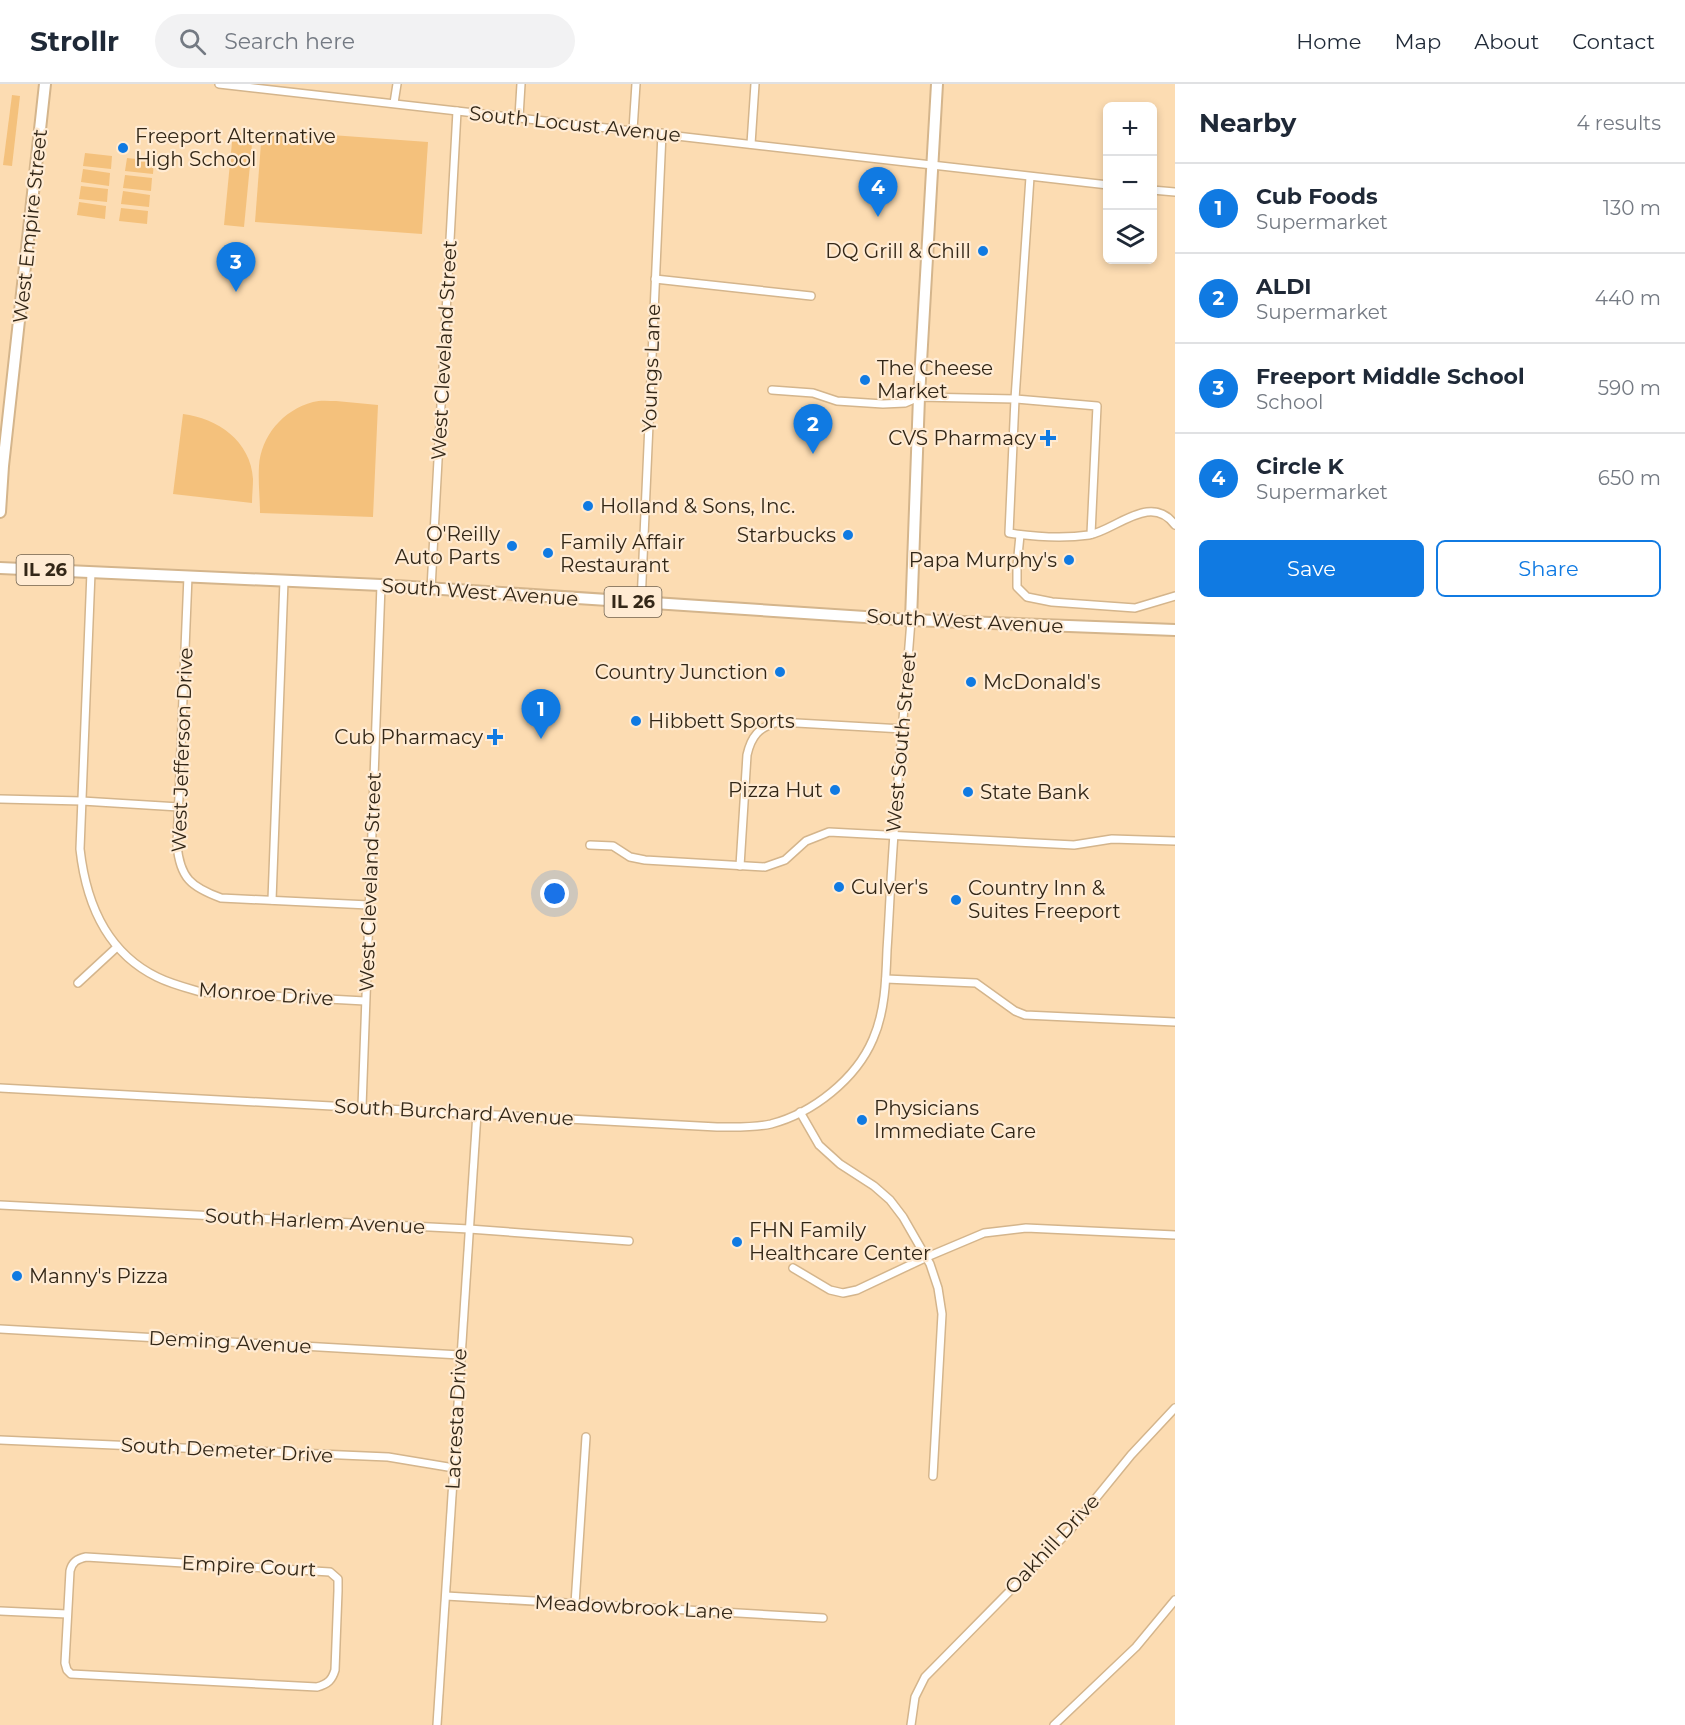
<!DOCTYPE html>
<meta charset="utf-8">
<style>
:root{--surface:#fff;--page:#f2f2f3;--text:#1f2937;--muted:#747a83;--line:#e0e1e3;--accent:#107ae2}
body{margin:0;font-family:Montserrat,sans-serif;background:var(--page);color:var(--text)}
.controls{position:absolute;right:18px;top:18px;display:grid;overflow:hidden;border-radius:9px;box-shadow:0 3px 9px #0003}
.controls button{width:54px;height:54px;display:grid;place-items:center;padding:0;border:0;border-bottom:2px solid var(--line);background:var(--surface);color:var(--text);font:30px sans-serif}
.you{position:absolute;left:555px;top:810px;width:21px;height:21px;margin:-15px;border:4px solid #fff;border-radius:50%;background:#1a73e8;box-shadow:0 0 0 9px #1a73e833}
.badge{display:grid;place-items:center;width:39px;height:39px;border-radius:50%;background:var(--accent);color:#fff;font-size:20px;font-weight:700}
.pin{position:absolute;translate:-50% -50px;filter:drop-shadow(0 2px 3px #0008)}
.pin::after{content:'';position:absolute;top:32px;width:21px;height:18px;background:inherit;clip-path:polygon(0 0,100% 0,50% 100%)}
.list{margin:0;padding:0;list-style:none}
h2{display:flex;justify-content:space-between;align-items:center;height:78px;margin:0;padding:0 24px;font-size:26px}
h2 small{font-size:20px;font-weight:400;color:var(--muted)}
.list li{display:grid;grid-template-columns:39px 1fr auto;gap:18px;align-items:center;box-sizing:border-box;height:90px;padding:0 24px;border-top:2px solid var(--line)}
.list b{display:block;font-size:22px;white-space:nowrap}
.list p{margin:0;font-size:20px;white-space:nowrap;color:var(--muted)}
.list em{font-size:20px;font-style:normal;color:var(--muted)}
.actions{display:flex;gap:12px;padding:18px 24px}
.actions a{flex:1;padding:14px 0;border:2px solid var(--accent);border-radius:9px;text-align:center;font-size:21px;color:var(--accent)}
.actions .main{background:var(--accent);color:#fff}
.icon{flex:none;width:33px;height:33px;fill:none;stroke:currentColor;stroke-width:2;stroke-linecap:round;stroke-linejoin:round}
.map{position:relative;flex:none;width:1175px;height:1641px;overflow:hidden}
header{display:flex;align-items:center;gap:36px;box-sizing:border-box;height:84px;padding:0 30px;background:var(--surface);border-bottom:2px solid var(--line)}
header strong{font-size:28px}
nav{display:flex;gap:33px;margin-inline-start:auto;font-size:21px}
.search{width:420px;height:54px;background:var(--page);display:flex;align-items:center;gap:15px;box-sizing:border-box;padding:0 21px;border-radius:33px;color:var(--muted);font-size:22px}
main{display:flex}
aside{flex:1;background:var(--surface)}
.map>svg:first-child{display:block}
.green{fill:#f4c17c}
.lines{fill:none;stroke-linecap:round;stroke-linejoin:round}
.minor-casing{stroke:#d4b58c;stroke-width:10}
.secondary-casing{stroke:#d4b58c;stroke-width:14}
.primary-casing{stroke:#d4b58c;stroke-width:14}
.minor{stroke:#fff;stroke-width:7}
.secondary{stroke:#fff;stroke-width:10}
.primary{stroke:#fff;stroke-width:10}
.poi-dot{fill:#107ae2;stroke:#ffebd3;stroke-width:2}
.labels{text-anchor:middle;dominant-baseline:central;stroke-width:4.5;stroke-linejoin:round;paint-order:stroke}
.shield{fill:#ffebd3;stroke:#70624f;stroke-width:1.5}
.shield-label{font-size:18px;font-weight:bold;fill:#332717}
.street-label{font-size:20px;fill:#332717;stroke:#ffebd3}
.poi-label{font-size:20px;fill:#332717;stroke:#ffebd3;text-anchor:start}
</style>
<header>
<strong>Strollr</strong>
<div class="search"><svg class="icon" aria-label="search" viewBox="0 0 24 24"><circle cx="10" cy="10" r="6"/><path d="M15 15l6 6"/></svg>Search here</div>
<nav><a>Home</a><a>Map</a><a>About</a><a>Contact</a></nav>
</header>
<main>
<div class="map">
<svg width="1175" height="1641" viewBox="0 0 1175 1641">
<rect width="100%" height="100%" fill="#fcdcb2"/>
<g class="green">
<polygon points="12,11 20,12 12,82 3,81"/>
<polygon points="262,46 428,58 422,150 255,138"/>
<polygon points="233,48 253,50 244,143 224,141"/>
<polygon points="85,69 112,72 111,85 83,82"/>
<polygon points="127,74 154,77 153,90 125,87"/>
<polygon points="83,85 110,89 109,102 81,98"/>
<polygon points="125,91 152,94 151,107 123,104"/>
<polygon points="81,102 108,105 107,118 79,115"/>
<polygon points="123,107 150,111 149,123 121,120"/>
<polygon points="79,118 106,122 105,135 77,131"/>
<polygon points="121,124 148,127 147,140 119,137"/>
<path d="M336 317 378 321 373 433 260 429C260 414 258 398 259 382 261 352 283 326 313 318 320 316 329 317 336 317Z"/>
<path d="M183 330C217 334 251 357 253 395 253 403 252 411 252 419L173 410Z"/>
</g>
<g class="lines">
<defs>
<g id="minor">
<polyline points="219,0 1108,101"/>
<polyline points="394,19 397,0"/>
<polyline points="519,33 521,0"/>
<polyline points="633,46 636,0"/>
<polyline points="751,60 755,0"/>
<polyline points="1030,93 1015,315 1097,322 1091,450"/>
<polyline points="1152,106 1175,108"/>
<polyline points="655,195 811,212"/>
<path d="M772 306 813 309 837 317 883 320 905 319 919 313 1015 315 1009 449C1036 453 1062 455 1089 451 1116 446 1151 408 1175 441"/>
<polyline points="1020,451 1017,482 1017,503 1027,513 1052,518 1135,524 1175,512"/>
<path d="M91 488 80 765C86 819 106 868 157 893 171 900 187 904 201 908L365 917"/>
<path d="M188 492 177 761C180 794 191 803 221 814L369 821"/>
<polyline points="431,505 457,27"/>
<polyline points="641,519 662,49"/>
<polyline points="0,715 82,717 179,723"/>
<polyline points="590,761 613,762 630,773 645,776 765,783 785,776 806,757 829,748 1074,761 1112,755 1175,757"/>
<path d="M740 782 747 671C751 653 759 642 779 638L903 645"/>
<polyline points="272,816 284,497"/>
<polyline points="886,895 976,899 1015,927 1025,931 1175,938"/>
<polyline points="78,899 117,863"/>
<path d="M0 1004 717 1043C735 1043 754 1044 771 1040 813 1029 856 995 873 955 885 928 886 896 887 866 889 837 890 809 892 780 897 698 905 617 911 536"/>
<polyline points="362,1023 381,501"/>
<polyline points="800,1028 819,1061 840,1080 874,1102 890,1116 903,1133 930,1180 938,1204 942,1230 933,1392"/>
<polyline points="0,1121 469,1145 629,1157"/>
<polyline points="793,1184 830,1206 843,1209 857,1206 927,1173 984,1149 1026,1144 1175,1151"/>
<polyline points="0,1245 460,1271"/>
<polyline points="0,1356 388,1373 454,1384"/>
<path d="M86 1473 330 1488 338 1495V1507L335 1586C332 1596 328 1600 317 1603L71 1590 67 1586 65 1579 70 1487C72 1478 77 1475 86 1473Z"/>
<polyline points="446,1512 823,1534"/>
<polyline points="575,1520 586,1353"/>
<polyline points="0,1527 67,1530"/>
<polyline points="437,1641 477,1029"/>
<polyline points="911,1641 915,1613 925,1593 1070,1446 1131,1371 1175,1324"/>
<polyline points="1054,1641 1136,1563 1175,1516"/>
</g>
<polyline id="secondary" points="0,428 3,382 45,0"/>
<g id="primary">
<polyline points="0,484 381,501 911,536 1175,546"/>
<polyline points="911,536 919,313 937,0"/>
</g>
</defs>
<use href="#minor" class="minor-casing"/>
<use href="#secondary" class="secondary-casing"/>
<use href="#primary" class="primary-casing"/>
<use href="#minor" class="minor"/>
<use href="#secondary" class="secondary"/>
<use href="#primary" class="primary"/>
</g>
<g class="poi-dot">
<circle cx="123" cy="64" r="6"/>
<circle cx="983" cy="167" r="6"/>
<circle cx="865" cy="296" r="6"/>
<path d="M1045 345h6v6h6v6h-6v6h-6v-6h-6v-6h6z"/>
<circle cx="588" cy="422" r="6"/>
<circle cx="848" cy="451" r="6"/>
<circle cx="512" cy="462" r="6"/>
<circle cx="548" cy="469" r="6"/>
<circle cx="1069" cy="476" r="6"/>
<circle cx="780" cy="588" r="6"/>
<circle cx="971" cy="598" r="6"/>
<circle cx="636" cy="637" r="6"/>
<path d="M492 644h6v6h6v6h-6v6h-6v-6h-6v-6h6z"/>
<circle cx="835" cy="706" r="6"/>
<circle cx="968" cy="708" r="6"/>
<circle cx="839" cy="803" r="6"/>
<circle cx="956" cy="816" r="6"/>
<circle cx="862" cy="1036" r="6"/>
<circle cx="737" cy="1158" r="6"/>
<circle cx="17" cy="1192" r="6"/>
</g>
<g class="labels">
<g class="shield">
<rect x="16.5" y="471" width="57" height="30" rx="4.5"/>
<rect x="604.5" y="503" width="57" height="30" rx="4.5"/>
</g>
<g class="shield-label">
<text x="45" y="486">IL 26</text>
<text x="633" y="518">IL 26</text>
</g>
<g class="street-label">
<text transform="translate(575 40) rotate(6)">South Locust Avenue</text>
<text transform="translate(30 142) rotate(-84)">West Empire Street</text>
<text transform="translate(444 266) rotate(-87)">West Cleveland Street</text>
<text transform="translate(651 284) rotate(-88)">Youngs Lane</text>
<text transform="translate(480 508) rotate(4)">South West Avenue</text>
<text transform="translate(965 537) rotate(3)">South West Avenue</text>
<text transform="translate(901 658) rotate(-85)">West South Street</text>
<text transform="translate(182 666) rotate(-88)">West Jefferson Drive</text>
<text transform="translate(370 798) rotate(-88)">West Cleveland Street</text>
<text transform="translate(266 910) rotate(4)">Monroe Drive</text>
<text transform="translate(454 1028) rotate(3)">South Burchard Avenue</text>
<text transform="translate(315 1137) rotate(3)">South Harlem Avenue</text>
<text transform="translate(230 1258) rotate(3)">Deming Avenue</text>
<text transform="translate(456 1335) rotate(-87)">Lacresta Drive</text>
<text transform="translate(227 1366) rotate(3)">South Demeter Drive</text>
<text transform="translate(1052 1460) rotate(-47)">Oakhill Drive</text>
<text transform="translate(249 1482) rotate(3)">Empire Court</text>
<text transform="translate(634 1523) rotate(3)">Meadowbrook Lane</text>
</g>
<g class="poi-label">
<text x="135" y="52">Freeport Alternative<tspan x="135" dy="23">High School</tspan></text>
<text x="971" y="167" text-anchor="end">DQ Grill &amp; Chill</text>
<text x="877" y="284">The Cheese<tspan x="877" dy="23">Market</tspan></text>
<text x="1036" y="354" text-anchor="end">CVS Pharmacy</text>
<text x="600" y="422">Holland &amp; Sons, Inc.</text>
<text x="500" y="450" text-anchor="end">O'Reilly<tspan x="500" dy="23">Auto Parts</tspan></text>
<text x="836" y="451" text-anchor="end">Starbucks</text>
<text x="560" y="458">Family Affair<tspan x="560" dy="23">Restaurant</tspan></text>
<text x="1057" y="476" text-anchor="end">Papa Murphy's</text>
<text x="768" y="588" text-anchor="end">Country Junction</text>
<text x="983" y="598">McDonald's</text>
<text x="648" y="637">Hibbett Sports</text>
<text x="483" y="653" text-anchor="end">Cub Pharmacy</text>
<text x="823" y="706" text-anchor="end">Pizza Hut</text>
<text x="980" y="708">State Bank</text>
<text x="851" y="803">Culver's</text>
<text x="968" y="804">Country Inn &amp;<tspan x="968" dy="23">Suites Freeport</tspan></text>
<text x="874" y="1024">Physicians<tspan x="874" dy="23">Immediate Care</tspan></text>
<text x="749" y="1146">FHN Family<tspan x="749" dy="23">Healthcare Center</tspan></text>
<text x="29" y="1192">Manny's Pizza</text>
</g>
</g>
</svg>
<div class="controls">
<button>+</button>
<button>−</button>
<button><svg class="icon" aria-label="layers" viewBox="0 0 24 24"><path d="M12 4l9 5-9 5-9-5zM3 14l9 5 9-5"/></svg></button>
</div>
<div class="you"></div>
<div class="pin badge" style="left:541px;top:655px">1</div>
<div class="pin badge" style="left:813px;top:370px">2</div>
<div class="pin badge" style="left:236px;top:208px">3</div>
<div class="pin badge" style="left:878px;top:133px">4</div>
</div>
<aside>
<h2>Nearby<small>4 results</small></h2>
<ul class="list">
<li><span class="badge">1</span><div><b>Cub Foods</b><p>Supermarket</p></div><em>130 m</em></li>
<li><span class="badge">2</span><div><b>ALDI</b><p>Supermarket</p></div><em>440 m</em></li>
<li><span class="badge">3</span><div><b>Freeport Middle School</b><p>School</p></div><em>590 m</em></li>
<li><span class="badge">4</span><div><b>Circle K</b><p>Supermarket</p></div><em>650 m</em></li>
</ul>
<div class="actions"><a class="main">Save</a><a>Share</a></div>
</aside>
</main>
